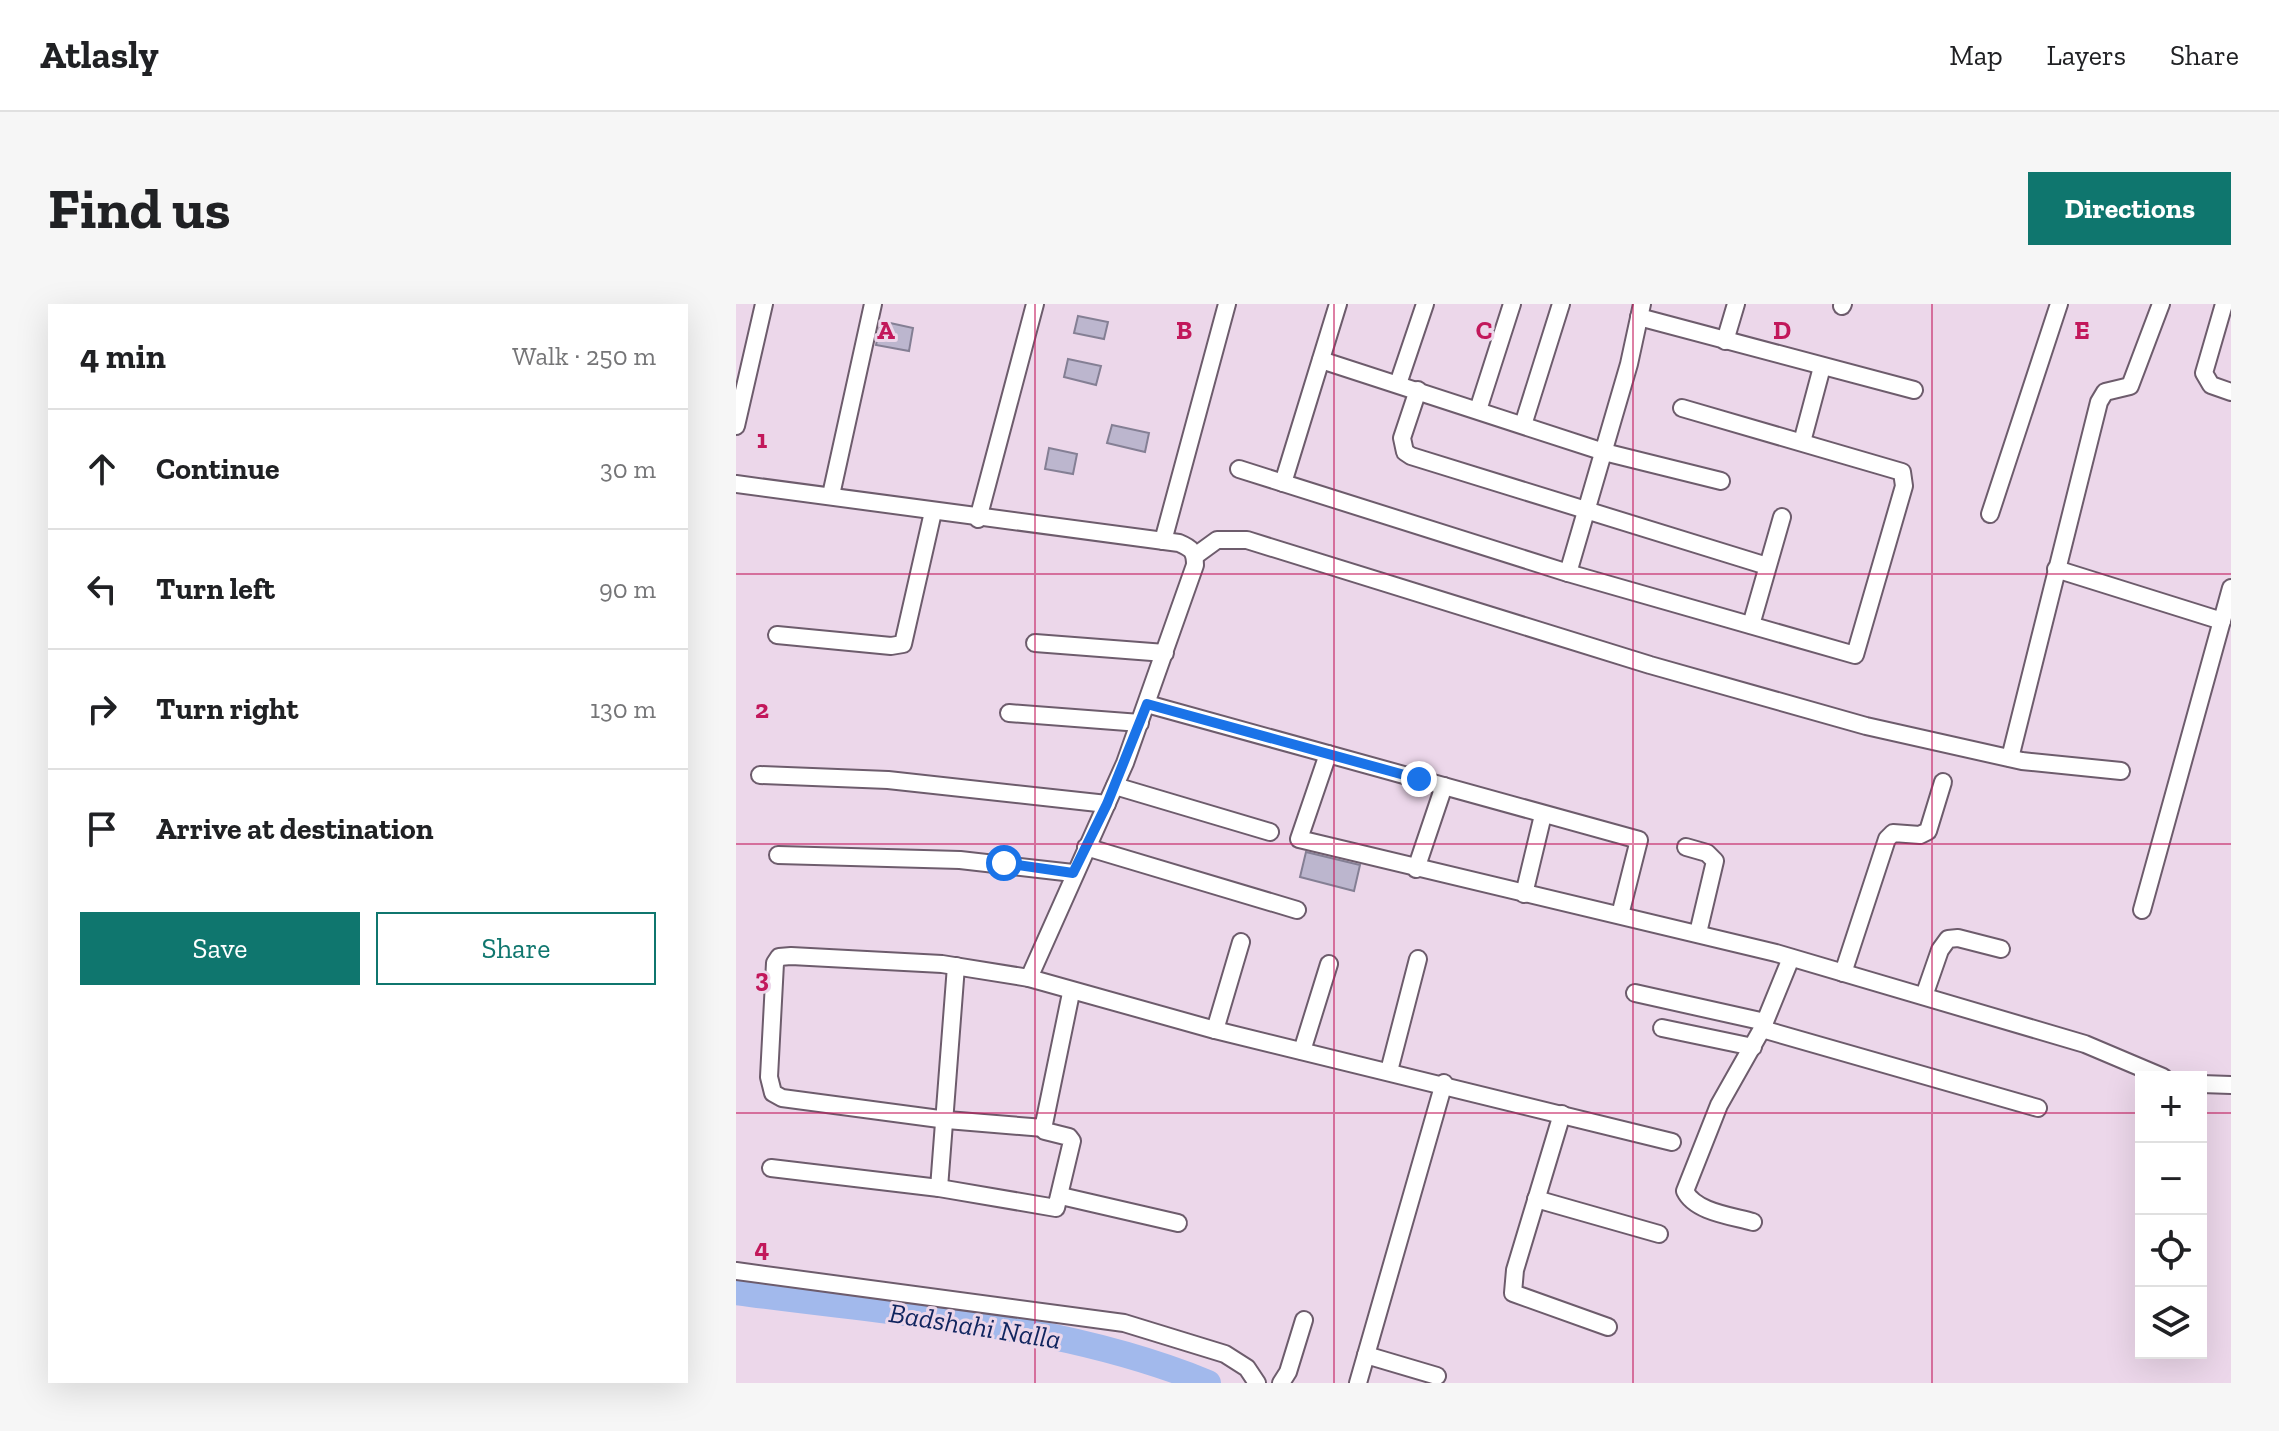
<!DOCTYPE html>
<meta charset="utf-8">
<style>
:root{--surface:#fff;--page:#f6f6f6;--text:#202124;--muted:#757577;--line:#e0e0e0;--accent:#0f766e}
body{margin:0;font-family:"Zilla Slab",serif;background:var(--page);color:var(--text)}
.controls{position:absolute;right:24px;bottom:24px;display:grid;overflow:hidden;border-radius:0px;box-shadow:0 8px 32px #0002}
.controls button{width:72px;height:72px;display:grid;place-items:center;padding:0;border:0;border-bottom:2px solid var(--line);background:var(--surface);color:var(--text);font:40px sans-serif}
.stop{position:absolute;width:24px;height:24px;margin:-18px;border:6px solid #1a73e8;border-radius:50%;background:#fff}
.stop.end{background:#1a73e8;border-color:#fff;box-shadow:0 2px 8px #0008}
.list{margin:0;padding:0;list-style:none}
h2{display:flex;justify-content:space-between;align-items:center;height:104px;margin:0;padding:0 32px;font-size:34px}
h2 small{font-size:26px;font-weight:400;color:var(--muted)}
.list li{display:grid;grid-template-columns:52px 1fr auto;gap:24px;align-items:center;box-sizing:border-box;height:120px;padding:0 32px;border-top:2px solid var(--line)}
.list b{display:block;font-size:30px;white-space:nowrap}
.list em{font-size:26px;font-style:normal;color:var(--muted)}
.actions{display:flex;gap:16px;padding:24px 32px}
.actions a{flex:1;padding:18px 0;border:2px solid var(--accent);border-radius:0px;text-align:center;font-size:28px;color:var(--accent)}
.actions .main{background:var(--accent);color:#fff}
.icon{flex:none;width:44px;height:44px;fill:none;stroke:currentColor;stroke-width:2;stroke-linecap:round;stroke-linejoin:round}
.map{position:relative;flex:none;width:1495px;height:1079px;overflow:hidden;border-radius:0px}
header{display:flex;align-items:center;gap:48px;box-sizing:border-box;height:112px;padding:0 40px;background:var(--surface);border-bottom:2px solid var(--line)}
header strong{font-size:38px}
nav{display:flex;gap:44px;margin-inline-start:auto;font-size:28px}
.intro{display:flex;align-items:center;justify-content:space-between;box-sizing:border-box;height:192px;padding:0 48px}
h1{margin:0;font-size:56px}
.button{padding:20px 36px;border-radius:0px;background:var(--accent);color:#fff;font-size:28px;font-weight:700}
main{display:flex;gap:48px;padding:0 48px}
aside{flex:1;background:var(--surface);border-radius:0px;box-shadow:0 8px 32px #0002}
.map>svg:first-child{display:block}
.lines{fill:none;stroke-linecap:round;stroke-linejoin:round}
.river{stroke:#a2b9ec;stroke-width:26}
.building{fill:#bcb6ce;stroke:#847f94;stroke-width:2}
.street-casing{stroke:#6d5c6c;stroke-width:20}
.street{stroke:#fff;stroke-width:16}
.route{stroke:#1a73e8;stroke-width:10}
.grid{fill:none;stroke:#c2185b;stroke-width:2;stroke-opacity:0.55}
.labels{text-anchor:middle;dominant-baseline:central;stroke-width:6;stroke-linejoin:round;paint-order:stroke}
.water-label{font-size:28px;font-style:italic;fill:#11255f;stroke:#ecd7ea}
.grid-label{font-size:26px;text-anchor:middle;font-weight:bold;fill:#c2185b;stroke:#ecd7ea;stroke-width:6;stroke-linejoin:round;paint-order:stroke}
</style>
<header>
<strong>Atlasly</strong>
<nav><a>Map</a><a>Layers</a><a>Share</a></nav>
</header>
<div class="intro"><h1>Find us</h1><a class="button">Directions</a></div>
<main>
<aside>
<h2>4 min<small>Walk · 250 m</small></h2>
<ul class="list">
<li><svg class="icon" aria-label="ahead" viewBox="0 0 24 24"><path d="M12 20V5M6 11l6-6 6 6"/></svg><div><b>Continue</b></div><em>30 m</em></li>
<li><svg class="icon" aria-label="left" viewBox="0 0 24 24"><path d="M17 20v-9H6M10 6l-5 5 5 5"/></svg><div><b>Turn left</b></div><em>90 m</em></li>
<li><svg class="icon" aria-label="right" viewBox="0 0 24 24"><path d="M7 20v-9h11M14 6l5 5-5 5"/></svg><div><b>Turn right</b></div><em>130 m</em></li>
<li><svg class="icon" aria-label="arrive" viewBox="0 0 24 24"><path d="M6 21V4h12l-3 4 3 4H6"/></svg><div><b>Arrive at destination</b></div></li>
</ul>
<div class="actions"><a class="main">Save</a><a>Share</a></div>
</aside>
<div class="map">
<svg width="1495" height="1079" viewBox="0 0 1495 1079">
<rect width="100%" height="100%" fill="#ecd7ea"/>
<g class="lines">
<path class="river" d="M0 988C157 1010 324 1018 472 1079"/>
</g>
<g class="building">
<polygon points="342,12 372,18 368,35 338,29"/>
<polygon points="145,17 177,24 173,47 140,41"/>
<polygon points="332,55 365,62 360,81 328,73"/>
<polygon points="376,121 413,129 409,148 371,139"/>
<polygon points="313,144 341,150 337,170 309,165"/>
<polygon points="570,548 624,561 618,587 564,573"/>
</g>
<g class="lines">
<defs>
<g id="street">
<polyline points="1488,0 1468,69 1475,81 1495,88"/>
<polyline points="1106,2 1107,0"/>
<polyline points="903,13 1178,86"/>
<polyline points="989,37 1000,0"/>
<polyline points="585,56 868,148 985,177"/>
<polyline points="662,80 689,0"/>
<polyline points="682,86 666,134 669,148 675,152 1031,262"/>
<polyline points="742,106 776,0"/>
<polyline points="787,121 825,0"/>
<polyline points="0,122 28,0"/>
<polyline points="1066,138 1086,63"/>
<polyline points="503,165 832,269 1119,351 1168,182 1166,168 946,104"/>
<polyline points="547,179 602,0"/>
<path d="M0 180 443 239C455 244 459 247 459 261L389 459 293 674"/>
<polyline points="95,191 137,0"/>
<polyline points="1254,210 1323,0"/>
<polyline points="242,215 299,0"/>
<polyline points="427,237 491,0"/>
<polyline points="459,252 481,236 511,236 914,361 1130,422 1286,457 1385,467"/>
<polyline points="1320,265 1486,317"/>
<polyline points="832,269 893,60 906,0"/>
<polyline points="1015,321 1046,213"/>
<polyline points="41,331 155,342 167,340 197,208"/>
<polyline points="299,339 429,349"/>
<polyline points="411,400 903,536 884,611"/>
<polyline points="273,409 404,419"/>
<polyline points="592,450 563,535 1040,649 1349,740 1427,773"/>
<polyline points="1274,454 1363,98 1369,88 1394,82 1425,0"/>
<polyline points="24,471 152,476 371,500"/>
<polyline points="379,482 534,528"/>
<polyline points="350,543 561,606"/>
<polyline points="950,543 971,549 979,557 962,629"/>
<polyline points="42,551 224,556 337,569"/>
<polyline points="680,565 708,482"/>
<polyline points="788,590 807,511"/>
<polyline points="1406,606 1495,284"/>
<polyline points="1107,669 1151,535 1157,529 1184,531 1192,527 1207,478"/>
<polyline points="899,689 1029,718"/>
<polyline points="1188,692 1204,646 1212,635 1222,634 1265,645"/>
<polyline points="926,724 1017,743"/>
<polyline points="1026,725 1302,804"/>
<polyline points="479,726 505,638"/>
<polyline points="566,747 593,660"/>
<polyline points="653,767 682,655"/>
<polyline points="1465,780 1495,781"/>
<polyline points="826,810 779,966 777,989 872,1023"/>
<polyline points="308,824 211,816 46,794 37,789 33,773 39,659 43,653 55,652 206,660 293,674 479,726 936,838"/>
<polyline points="35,864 203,884 320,904 336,837 333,833 309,827 308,820 335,689"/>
<polyline points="203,884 220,662"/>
<polyline points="325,892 442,919"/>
<polyline points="800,895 923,930"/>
<path d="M1017 918C996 912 959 908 949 887L983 801 1026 725 1055 654"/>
<polyline points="0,967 388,1019 489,1050 511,1064 521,1079"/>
<polyline points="630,1051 701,1072"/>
<polyline points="545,1079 552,1068 568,1016"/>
<polyline points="622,1079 708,779"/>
</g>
</defs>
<use href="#street" class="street-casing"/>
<use href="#street" class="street"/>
</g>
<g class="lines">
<polyline class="route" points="268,559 337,569 371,500 411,400 683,475"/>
</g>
<path class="grid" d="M299 0V1079M598 0V1079M897 0V1079M1196 0V1079M0 270H1495M0 540H1495M0 809H1405M1465 809H1495"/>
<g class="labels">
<g class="water-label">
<text transform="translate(239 1022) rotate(9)">Badshahi Nalla</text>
</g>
</g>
<g class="grid-label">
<text x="150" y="35">A</text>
<text x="448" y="35">B</text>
<text x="748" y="35">C</text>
<text x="1046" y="35">D</text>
<text x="1346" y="35">E</text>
<text x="26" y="144">1</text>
<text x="26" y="414">2</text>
<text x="26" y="683">3</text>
<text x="26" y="953">4</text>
</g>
</svg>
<div class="controls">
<button>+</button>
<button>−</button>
<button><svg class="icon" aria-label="locate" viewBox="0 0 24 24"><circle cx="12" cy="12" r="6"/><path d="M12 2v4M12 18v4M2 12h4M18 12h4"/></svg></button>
<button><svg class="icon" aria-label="layers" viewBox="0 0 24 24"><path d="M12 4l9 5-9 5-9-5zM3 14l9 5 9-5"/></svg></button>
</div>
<div class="stop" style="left:268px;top:559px"></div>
<div class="stop end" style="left:683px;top:475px"></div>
</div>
</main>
